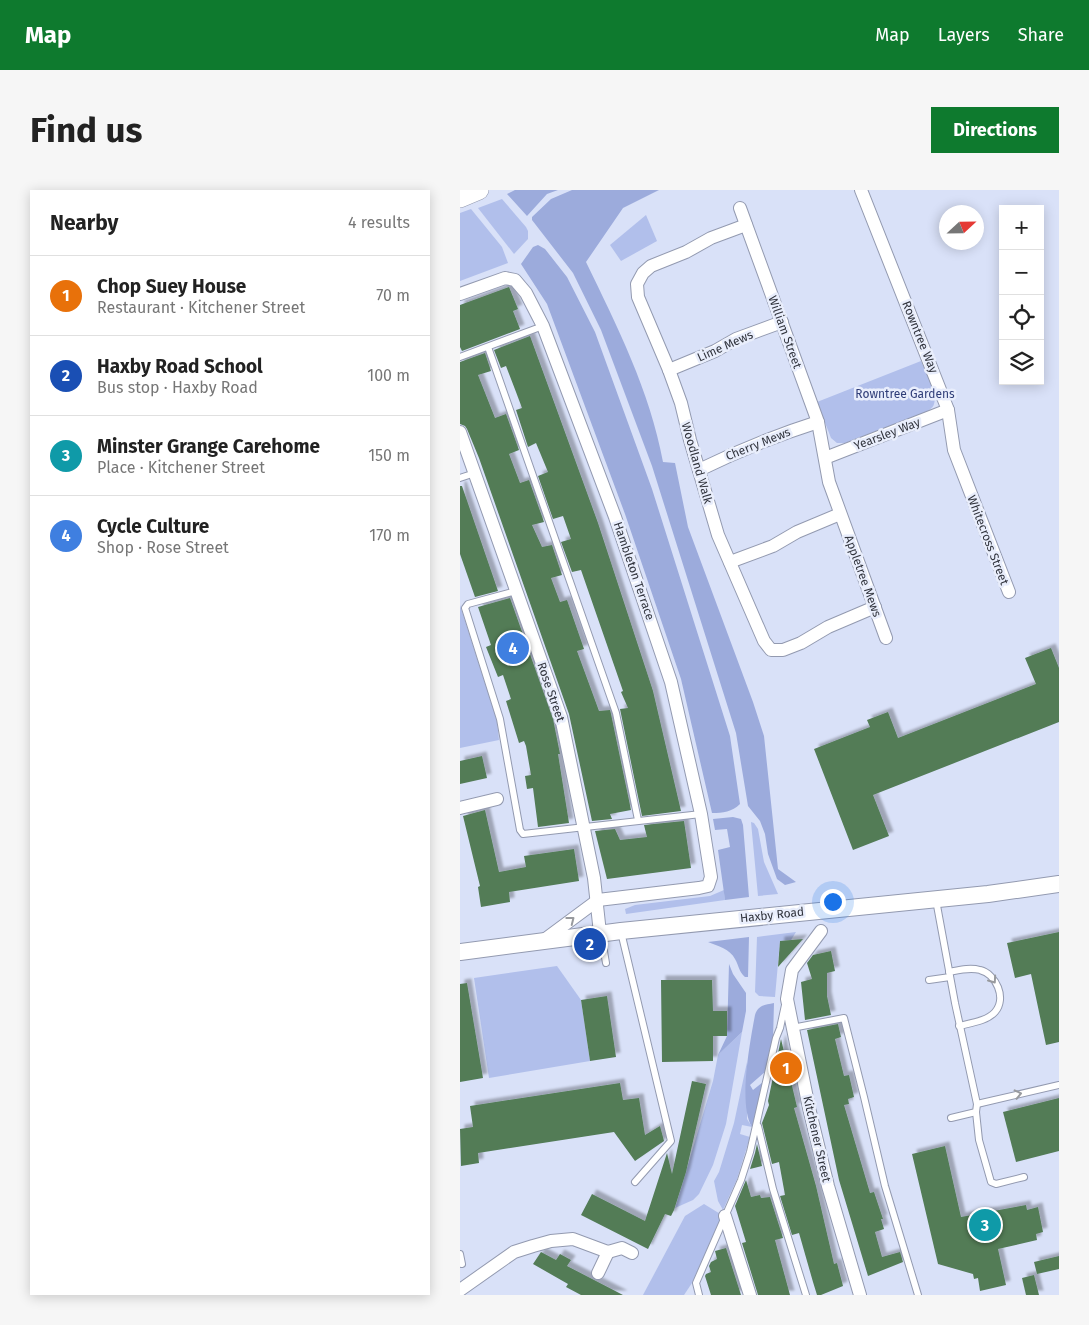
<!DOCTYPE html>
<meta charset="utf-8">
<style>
:root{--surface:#fff;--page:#f6f6f6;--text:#222;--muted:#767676;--line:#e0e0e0;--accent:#0e7a2e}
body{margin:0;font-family:"Fira Sans",sans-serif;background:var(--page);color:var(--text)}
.controls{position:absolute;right:15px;top:15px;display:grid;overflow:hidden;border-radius:0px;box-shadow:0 2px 12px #0003}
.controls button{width:45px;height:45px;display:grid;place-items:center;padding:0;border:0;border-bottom:1px solid var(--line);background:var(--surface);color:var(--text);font:25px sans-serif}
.compass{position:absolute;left:479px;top:15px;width:45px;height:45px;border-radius:50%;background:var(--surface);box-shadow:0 2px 12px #0003;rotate:68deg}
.you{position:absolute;left:372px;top:711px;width:18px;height:18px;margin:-12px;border:4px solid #fff;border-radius:50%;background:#1a73e8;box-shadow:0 0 0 8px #1a73e833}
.badge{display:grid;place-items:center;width:32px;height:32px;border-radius:50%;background:var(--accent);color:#fff;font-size:16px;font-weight:700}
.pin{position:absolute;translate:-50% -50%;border:2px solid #fff;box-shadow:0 1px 5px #0006}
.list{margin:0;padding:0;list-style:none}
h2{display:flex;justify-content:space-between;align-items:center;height:65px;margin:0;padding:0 20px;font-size:21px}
h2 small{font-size:16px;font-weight:400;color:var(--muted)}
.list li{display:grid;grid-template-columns:32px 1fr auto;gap:15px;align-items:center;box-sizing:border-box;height:80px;padding:0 20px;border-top:1px solid var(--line)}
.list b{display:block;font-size:19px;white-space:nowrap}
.list p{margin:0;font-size:16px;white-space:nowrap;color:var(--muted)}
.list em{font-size:16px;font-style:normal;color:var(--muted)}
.icon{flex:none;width:28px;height:28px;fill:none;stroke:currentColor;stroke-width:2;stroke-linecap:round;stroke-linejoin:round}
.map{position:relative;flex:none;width:599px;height:1105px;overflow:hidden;border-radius:0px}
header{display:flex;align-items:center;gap:30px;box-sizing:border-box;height:70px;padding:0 25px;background:var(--accent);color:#fff}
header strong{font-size:24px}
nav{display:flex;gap:28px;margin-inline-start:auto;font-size:18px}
.intro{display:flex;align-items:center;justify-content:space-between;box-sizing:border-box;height:120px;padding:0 30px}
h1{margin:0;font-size:35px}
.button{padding:12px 22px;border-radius:0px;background:var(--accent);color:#fff;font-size:18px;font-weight:700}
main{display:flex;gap:30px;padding:0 30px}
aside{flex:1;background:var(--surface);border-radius:0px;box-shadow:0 2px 12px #0003}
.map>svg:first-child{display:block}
.green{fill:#b1bfeb}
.forest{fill:#9cabdc}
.building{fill:#527b57;filter:url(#shadow)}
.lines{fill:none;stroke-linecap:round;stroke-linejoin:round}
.service-casing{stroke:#939ab0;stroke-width:8}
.minor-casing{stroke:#939ab0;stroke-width:14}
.tertiary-casing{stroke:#939ab0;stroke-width:18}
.secondary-casing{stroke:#939ab0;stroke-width:20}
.service{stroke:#fff;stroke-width:6}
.minor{stroke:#fff;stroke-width:12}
.tertiary{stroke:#fff;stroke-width:16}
.secondary{stroke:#fff;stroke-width:19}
.oneway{stroke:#989a9e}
.labels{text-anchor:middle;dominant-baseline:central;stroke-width:5;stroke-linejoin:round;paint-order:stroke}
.street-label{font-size:12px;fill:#31343d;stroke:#e9eefc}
.park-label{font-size:12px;fill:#2f3d78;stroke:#e9eefc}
</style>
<header>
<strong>Map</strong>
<nav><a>Map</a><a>Layers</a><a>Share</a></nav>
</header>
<div class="intro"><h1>Find us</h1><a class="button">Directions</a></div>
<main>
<aside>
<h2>Nearby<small>4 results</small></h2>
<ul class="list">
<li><span class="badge" style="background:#e8710a">1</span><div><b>Chop Suey House</b><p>Restaurant · Kitchener Street</p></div><em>70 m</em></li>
<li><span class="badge" style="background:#1a4fb4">2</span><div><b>Haxby Road School</b><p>Bus stop · Haxby Road</p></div><em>100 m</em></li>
<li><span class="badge" style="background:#0f9aa8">3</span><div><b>Minster Grange Carehome</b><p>Place · Kitchener Street</p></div><em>150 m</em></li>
<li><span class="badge" style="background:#3f7fe0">4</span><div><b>Cycle Culture</b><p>Shop · Rose Street</p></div><em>170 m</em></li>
</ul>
</aside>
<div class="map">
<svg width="599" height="1105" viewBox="0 0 599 1105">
<defs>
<filter id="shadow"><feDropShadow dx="4.5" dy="-4.5" stdDeviation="1" flood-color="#0004"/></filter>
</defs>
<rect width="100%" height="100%" fill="#d9e1f8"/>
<g class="green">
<polygon points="42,9 66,37 68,41 68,49 54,64 18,18"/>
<polygon points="11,19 42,57 48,73 0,91 0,23"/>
<polygon points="186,25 197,51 161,71 150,55"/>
<path d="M461 171C465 180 478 204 474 214 473 218 469 220 466 222L385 253H377L371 248 357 212Z"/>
<polygon points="0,415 37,531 39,550 0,558"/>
<polygon points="291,632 294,633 298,639 304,672 318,704 298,706"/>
<polygon points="264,700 265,710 166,724 165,719 175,715 250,706"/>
<polygon points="336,742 331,750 320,751 315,807 299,806 295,802 297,747"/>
<polygon points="97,776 121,810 130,871 29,888 14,788"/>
<polygon points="282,842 266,934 253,975 239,1004 233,1010 215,1018 253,891 258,865"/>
<polygon points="287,872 287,929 292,937 282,935 280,944 290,947 277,989 263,1020 258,1011 254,991 259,982 274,933"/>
<polygon points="244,1014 262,1025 232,1093 224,1105 183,1105 225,1026"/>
</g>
<g class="forest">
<polygon points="55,0 98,0 87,4 67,26 47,4"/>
<path d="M112 0H199L163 18 126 72C157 136 190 201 203 272L215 273 228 337 293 512 304 546 318 679 336 692 325 695 317 689 308 664 305 644 300 631 288 616 276 543 192 276 141 140 113 83 72 30V27L91 9Z"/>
<path d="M78 55 85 59 107 87 135 142 192 299 270 546 280 614C272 622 263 623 252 623L221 489 165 324 87 114 61 74 73 57Z"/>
<polygon points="273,627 281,629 283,635 289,707 265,710 258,660 270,657 267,639 255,640 253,629"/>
<path d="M289 747 288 787H285C279 782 279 776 275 769 270 759 258 756 248 752Z"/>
<polygon points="269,774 273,784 286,803 286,821 282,842 258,865 267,846"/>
<path d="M314 813 313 849 306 881 290 895 293 900 303 892 292 937C278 915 290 852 295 825 298 815 305 815 314 813Z"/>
</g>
<g class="building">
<polygon points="49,97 58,119 53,121 60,139 2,161 0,157 0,115"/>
<polygon points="70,146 138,333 193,501 221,621 182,626 160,519 168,518 161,502 163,501 121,380 112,382 101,352 111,349 103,326 93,329 78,286 88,282 76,253 68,257 56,220 62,218 56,202 46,176 41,178 34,160"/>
<polygon points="25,163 31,181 18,185 35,228 46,224 59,260 49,264 60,293 69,290 84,332 72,335 82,357 92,355 102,385 91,388 100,412 107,410 124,459 117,461 139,521 150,520 151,524 171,620 150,624 152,629 132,631 109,524 19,268 7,239 5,236 0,234 0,172"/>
<polygon points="0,296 2,296 38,401 15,407 0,364"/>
<polygon points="50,408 93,529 100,564 98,564 109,633 78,637 73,598 67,599 65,586 71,585 66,556 64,551 59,553 46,511 51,509 43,485 38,487 26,457 31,455 18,417"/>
<polygon points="591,458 599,478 599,532 413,605 429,646 393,660 354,559 410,537 407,530 428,522 438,548 576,494 565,468"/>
<polygon points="22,566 27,588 0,594 0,571"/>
<polygon points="25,620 39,682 66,677 64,666 114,659 119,691 49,702 50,712 21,717 18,697 20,696 3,626"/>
<polygon points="224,631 231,678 147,689 135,641 155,639 160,650 187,647 184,635"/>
<polygon points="599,742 599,852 586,855 571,784 555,788 547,753"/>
<polygon points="343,749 318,777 320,751"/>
<polygon points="371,761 375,781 367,783 367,806 371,825 345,830 341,792 352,789 347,773 353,765"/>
<polygon points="201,790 252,790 253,821 267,821 267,846 253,846 253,871 202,872"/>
<polygon points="7,793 23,888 0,892 0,794"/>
<polygon points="147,806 156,867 130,871 121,810"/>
<polygon points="378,834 381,847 375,849 384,886 389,885 394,907 388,909 389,914 384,915 410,1003 414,1002 423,1029 421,1029 424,1039 415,1042 422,1067 440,1062 443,1072 408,1086 379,990 347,840"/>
<polygon points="321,849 337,917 334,918 356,996 374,1074 377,1073 383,1096 361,1105 357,1105 353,1092 339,1043 332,1045 320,1006 325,1005 319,972 312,974 302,933 309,915 308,911"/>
<polygon points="232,891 246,894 226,982 214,1020 211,1026 205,1024 188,1059 121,1025 132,1004 185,1031 207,963 212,984"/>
<polygon points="160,893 163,910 179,908 185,945 200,936 204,951 175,971 154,942 18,963 19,973 1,976 0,939 13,937 10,916"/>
<polygon points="599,908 599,961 556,972 543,922"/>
<polygon points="297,954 302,976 290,979 295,963"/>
<polygon points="485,956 501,1027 566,1015 567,1020 578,1017 583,1042 576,1044 577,1050 538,1059 546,1095 520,1101 518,1088 514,1089 513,1084 478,1074 452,964"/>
<polygon points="286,990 291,1007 300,1005 301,1008 310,1007 323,1048 315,1050 330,1105 298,1105 282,1053 286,1052 275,1016"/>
<polygon points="266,1058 281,1105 251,1105 245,1086 246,1084 251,1082 249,1076 251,1072 257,1069 255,1061"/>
<polygon points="81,1062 96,1070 100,1064 111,1070 107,1076 163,1105 121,1105 106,1097 108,1094 73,1074"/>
<polygon points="599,1066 599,1079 577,1084 574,1072"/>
<polygon points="574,1085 579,1105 566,1105 562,1088"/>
</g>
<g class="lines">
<defs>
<g id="service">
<polyline points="28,157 156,523 178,630"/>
<polyline points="0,167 83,136"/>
<polyline points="0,288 15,283"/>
<polyline points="56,401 8,414 5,418 40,529 60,640 63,644 241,624"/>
<polyline points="476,710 495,813 517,914 516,922 491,928"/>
<polyline points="161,742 211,951 175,992"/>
<polyline points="141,744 146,773"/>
<path d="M489 782C499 780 510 777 520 780 536 784 547 808 535 822 527 831 511 833 499 836"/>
<polyline points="469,790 490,787"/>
<polyline points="332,838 384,828 404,907 425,996 458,1105"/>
<polyline points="517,914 599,895"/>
<polyline points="516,922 519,950 531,992 536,994 564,987"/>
<polyline points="298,936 313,999 346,1105"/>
<polyline points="0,1064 2,1074"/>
<polyline points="239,1105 236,1093 281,990 290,962 316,848 320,838 325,815"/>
</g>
<g id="minor">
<polyline points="401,0 488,220 494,260 549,402"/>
<polyline points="280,18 358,232 369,292 426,448"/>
<polyline points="286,35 251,48 226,62 191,76 183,83 177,94 178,107 209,180 221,213 230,250 258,345 304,451 311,460 323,460 341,453 368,437 415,417"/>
<polyline points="0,104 45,88 55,90 66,103 83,136 155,327 211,492 241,624 251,687 248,696 239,698 138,710 84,750"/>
<polyline points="209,180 255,161 276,149 322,132"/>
<polyline points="0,242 101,527 134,688 140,743"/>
<polyline points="365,268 488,220"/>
<path d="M239 280C278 261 317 245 358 232"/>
<polyline points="270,372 313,356 337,342 380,324"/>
<polyline points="0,618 37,609"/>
<polyline points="361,741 332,780 327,809 349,918 368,996 400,1105"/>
<polyline points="265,1026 290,1105"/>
<polyline points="138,1083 148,1062"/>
<polyline points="0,1100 54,1062 73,1056 91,1051 113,1049 148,1062 162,1058 172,1063"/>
</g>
<polyline id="tertiary" points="0,762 161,741 528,704 599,694"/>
<polyline id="secondary" points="0,8 19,0"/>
</defs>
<use href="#service" class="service-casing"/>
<use href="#minor" class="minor-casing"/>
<use href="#tertiary" class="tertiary-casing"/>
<use href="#secondary" class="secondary-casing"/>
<use href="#service" class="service"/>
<use href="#minor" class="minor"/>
<use href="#tertiary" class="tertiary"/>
<use href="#secondary" class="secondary"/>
</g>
<defs><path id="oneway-chevron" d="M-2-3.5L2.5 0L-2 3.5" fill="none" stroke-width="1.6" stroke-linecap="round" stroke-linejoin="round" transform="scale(1.25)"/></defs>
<g class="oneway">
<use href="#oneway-chevron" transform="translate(111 730) rotate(-38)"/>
<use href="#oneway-chevron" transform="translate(533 790) rotate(55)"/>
<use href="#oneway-chevron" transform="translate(558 904) rotate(-13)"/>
</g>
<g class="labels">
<g class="street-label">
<text transform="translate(325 142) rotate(70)">William Street</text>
<text transform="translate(460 147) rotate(68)">Rowntree Way</text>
<text transform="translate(265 156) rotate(-24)">Lime Mews</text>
<text transform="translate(427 244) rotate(-21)">Yearsley Way</text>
<text transform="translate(298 254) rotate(-22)">Cherry Mews</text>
<text transform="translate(237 273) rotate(74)">Woodland Walk</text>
<text transform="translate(528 350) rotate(69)">Whitecross Street</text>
<text transform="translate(174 381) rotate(71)">Hambleton Terrace</text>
<text transform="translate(403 386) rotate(70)">Appletree Mews</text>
<text transform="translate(91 502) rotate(71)">Rose Street</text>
<text transform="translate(312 725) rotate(-6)">Haxby Road</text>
<text transform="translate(357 949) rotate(77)">Kitchener Street</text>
</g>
<g class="park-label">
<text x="445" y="204">Rowntree Gardens</text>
</g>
</g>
</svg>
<div class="controls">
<button>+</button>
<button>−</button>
<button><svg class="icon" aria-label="locate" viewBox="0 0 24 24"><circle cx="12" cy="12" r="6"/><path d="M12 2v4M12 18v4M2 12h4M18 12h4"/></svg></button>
<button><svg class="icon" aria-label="layers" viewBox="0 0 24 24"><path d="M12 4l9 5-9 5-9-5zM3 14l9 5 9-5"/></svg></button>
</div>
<svg class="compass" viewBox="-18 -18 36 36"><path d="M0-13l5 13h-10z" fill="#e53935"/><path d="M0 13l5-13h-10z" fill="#767676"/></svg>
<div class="you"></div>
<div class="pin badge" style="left:326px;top:878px;background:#e8710a">1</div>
<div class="pin badge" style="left:130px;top:754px;background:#1a4fb4">2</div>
<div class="pin badge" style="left:525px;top:1035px;background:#0f9aa8">3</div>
<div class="pin badge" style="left:53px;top:458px;background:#3f7fe0">4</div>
</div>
</main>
